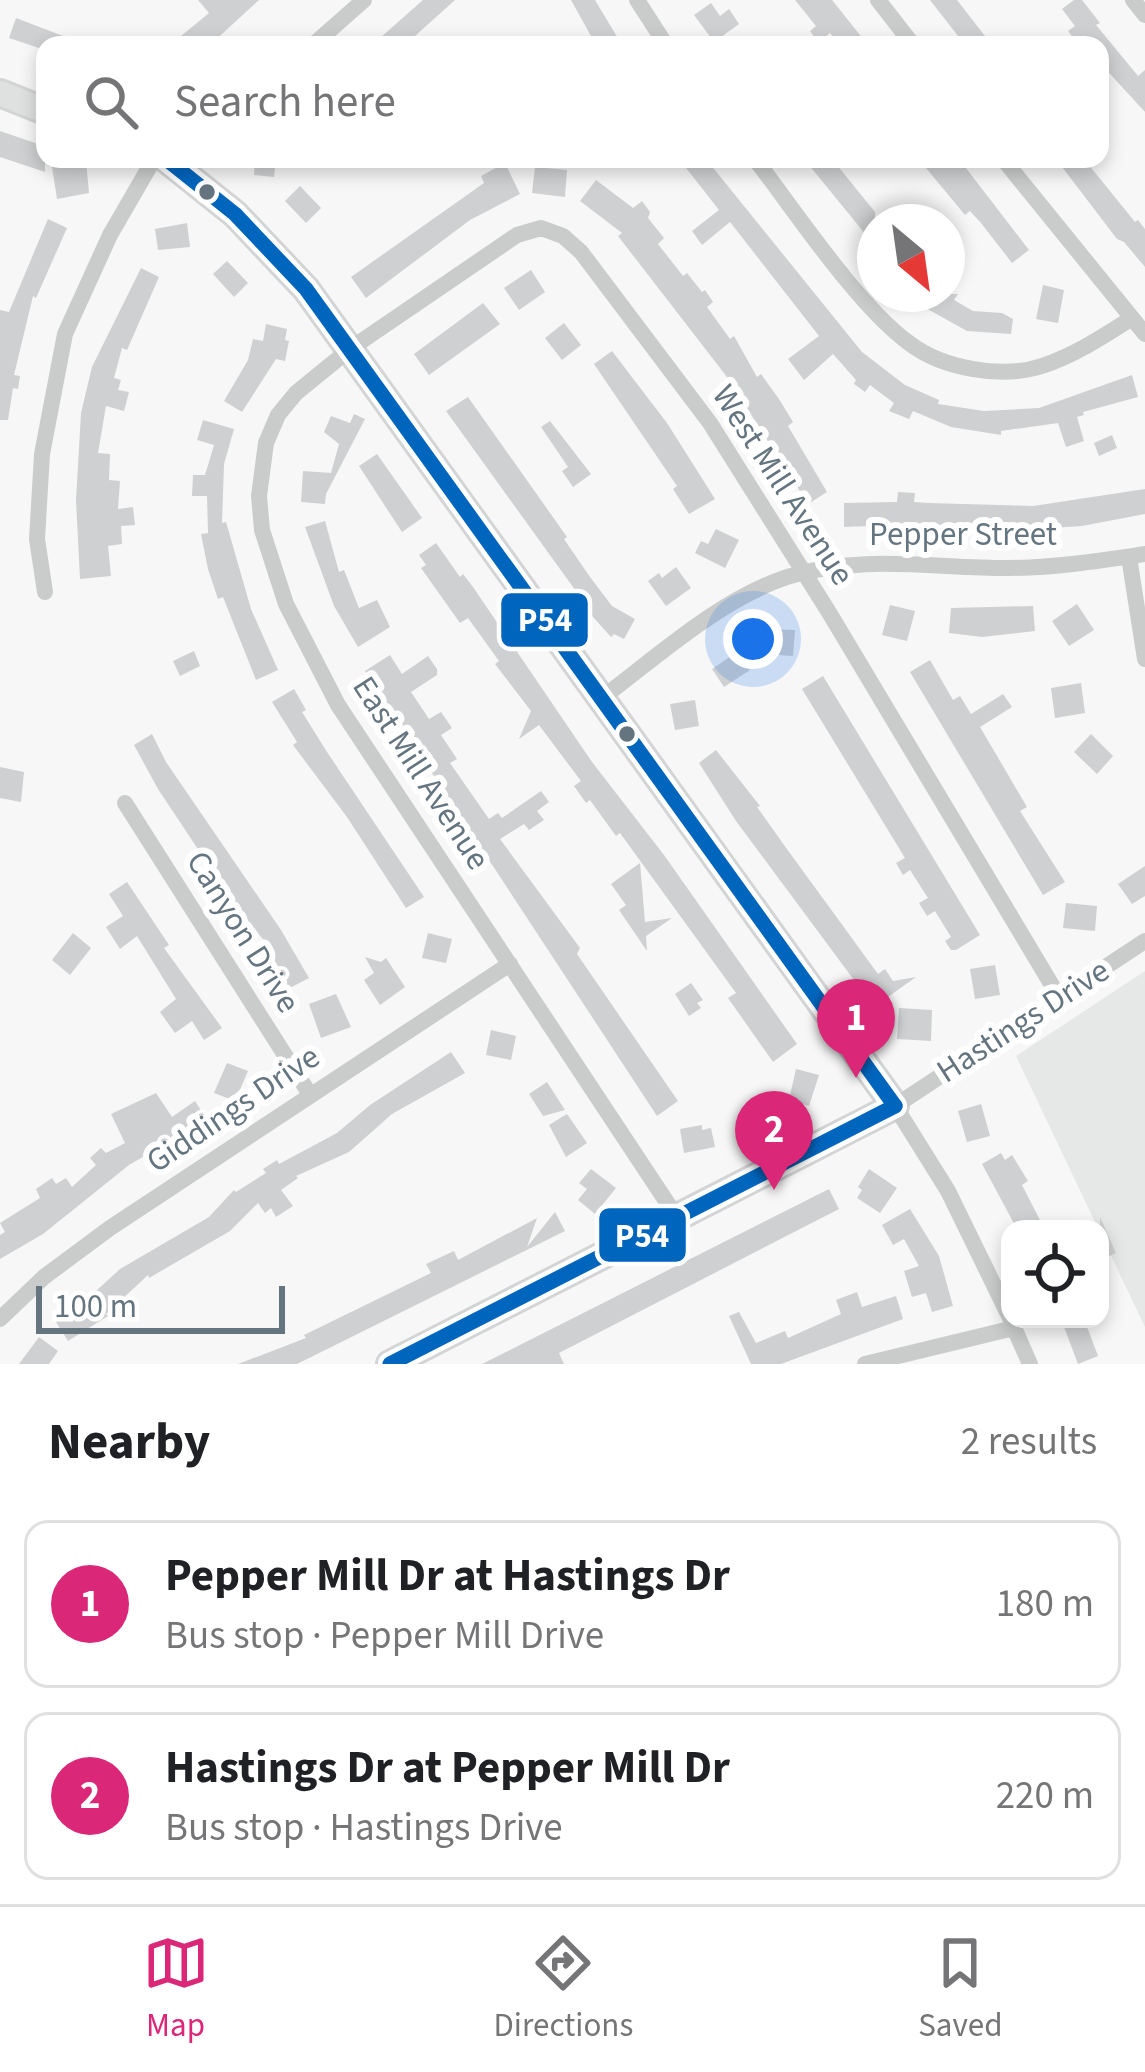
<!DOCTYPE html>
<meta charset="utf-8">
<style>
:root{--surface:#fff;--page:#f2f2f2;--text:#202124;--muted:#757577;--line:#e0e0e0;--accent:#db2777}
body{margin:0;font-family:"Source Sans 3",sans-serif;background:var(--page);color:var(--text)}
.controls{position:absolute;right:36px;bottom:36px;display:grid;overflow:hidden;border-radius:24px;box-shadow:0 6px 18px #0003}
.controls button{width:108px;height:108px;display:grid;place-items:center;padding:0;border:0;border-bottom:3px solid var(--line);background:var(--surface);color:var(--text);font:60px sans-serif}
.compass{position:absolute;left:857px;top:204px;width:108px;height:108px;border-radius:50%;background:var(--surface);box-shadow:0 6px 18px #0003;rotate:151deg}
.scale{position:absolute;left:36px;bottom:30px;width:249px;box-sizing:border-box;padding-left:12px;border:6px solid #657580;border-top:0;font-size:33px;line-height:42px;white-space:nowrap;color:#657580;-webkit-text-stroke:9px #fff;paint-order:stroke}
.you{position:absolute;left:753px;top:639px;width:42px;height:42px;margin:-30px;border:9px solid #fff;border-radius:50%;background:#1a73e8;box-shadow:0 0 0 18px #1a73e833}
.badge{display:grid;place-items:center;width:78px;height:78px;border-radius:50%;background:var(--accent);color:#fff;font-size:39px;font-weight:700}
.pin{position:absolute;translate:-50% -99px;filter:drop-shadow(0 3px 6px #0008)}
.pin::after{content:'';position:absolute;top:63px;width:42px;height:36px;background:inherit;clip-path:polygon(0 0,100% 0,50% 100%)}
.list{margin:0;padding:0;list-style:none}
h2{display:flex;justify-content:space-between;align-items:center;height:156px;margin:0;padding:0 48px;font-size:51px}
h2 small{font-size:39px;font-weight:400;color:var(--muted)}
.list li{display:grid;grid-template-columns:78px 1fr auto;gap:36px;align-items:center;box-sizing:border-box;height:168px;margin:0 24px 24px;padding:0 24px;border:3px solid var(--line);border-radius:24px}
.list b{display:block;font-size:45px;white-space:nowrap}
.list p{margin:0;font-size:39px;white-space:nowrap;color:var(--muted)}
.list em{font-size:39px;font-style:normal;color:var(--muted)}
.icon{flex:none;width:66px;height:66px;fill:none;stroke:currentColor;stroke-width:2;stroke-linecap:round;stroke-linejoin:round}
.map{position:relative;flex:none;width:1145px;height:1364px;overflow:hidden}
.search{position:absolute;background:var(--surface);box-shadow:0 6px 18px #0003;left:36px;right:36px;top:36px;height:132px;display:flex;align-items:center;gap:30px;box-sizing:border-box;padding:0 42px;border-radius:24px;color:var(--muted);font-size:45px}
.sheet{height:540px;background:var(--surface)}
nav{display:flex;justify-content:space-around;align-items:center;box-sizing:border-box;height:168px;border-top:3px solid var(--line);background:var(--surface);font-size:33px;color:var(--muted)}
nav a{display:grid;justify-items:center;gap:6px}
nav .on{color:var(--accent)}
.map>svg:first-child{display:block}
.built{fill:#e6e7e7}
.building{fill:#cfd0d1}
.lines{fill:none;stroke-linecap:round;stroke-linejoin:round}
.secondary-casing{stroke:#d3d4d5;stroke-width:30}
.street{stroke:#cacccc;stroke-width:16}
.secondary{stroke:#dfe0e0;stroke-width:24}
.bus-1-casing{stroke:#fff;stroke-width:24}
.bus-1{stroke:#0065bd;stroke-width:15}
.bus-dot{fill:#657580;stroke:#fff;stroke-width:4.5}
.labels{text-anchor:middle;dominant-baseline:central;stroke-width:12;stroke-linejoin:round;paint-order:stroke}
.street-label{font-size:33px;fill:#657580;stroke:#fff}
.line-badge{stroke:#fff;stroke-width:4.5}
.badge-label{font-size:33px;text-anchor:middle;font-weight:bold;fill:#fff}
</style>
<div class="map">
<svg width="1145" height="1364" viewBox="0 0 1145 1364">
<rect width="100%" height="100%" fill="#f7f7f7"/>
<polygon class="built" points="1145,971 1145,1327 1016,1056"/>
<g class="building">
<polygon points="198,0 259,0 210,45 170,45 209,13"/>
<polygon points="423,0 455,0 405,45 372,45"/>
<polygon points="571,0 595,0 622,45 596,45"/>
<polygon points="795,0 832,0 868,45 840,45 830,33 818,42 810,31 816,26"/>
<polygon points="930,0 957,0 992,45 965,45"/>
<polygon points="1074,0 1082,0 1100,23 1096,25 1138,76 1145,70 1145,112 1100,63 1100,45 1079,45 1068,31 1075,26 1062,9"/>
<polygon points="711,3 720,16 729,9 739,24 714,42 694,15"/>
<polygon points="16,18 84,44 84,45 45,45 45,50 9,38"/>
<polygon points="0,131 41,145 45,149 45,172 0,157"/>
<polygon points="255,159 276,159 274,177 254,175"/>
<polygon points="679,159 706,159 862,352 905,385 939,400 938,404 984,411 1039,408 1132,375 1138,397 1083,412 1084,415 1077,417 1084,441 1066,447 1058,423 1001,431 1001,435 951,427 913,411 909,419 889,411 894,403 870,385 865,392 854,384 856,380 833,354 804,380 788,359 819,336 730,222 702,245 692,231 719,210"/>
<polygon points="817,159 832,159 875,212 875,246 809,165"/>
<polygon points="938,159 959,159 1029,250 1012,263 981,223 970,211 965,215 926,168"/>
<polygon points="1056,159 1084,159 1135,222 1138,220 1145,229 1145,267 1124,242 1117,239"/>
<polygon points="86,161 89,193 57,199 52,167"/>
<polygon points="505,163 520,194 470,220 366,298 351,277 484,183 481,176"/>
<polygon points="535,167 567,170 565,197 532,193"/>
<polygon points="596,180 633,208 642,201 650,212 648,218 664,238 658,244 683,276 687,273 702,292 705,290 713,302 707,307 730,339 734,336 757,377 761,374 779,399 793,422 788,426 827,492 808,504 727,377 618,236 622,233 580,201"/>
<polygon points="300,186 321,208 306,223 285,201"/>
<polygon points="48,219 67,228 36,298 33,296 14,375 20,376 18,389 13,388 8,420 0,420 0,310 9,312"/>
<polygon points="187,223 190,247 158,250 155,229"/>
<polygon points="227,261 248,283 234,297 213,274"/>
<polygon points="141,268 159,277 127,350 122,348 114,378 121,380 118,390 129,392 124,411 106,406 98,453 110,454 109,480 120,481 118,509 133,507 135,525 121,526 122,544 108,546 111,576 80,579 76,500 81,413 92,367"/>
<polygon points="531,270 545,292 519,310 504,288"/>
<polygon points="1043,285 1064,290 1058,323 1036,319"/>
<polygon points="912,294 958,294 954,300 973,311 1002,313 1013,319 1011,334 967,331 922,306"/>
<polygon points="483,303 500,324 429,375 414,354"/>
<polygon points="564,323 581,345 562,360 545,338"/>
<polygon points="266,324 287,329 285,340 289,341 285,361 276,359 242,412 224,401 248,360 253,339 263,341"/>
<polygon points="612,351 667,423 715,499 689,514 673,489 677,486 594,364"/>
<polygon points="468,397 567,537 564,539 590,577 612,606 635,619 624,639 614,634 611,637 584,607 586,605 446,411"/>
<polygon points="354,414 365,419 326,494 325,504 301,502 303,471 331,473 339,444 324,432 331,416 350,423"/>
<polygon points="203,420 234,429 224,464 222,523 226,522 251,609 278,670 256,680 223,597 218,599 208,569 201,534 208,533 207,496 192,496 193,475 205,475 214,445 197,440"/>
<polygon points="550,421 591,474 573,487 562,471 568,467 541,427"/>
<polygon points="1112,435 1117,448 1099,456 1094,443"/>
<polygon points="377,454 422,518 402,532 359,466"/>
<polygon points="1145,489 1145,514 1082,526 989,532 897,525 844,527 844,503 897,502 898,492 915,493 914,502 928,503 1033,506"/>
<polygon points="325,521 339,572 344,570 359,608 377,600 390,627 358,647 334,606 305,527"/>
<polygon points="716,529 739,540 725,568 695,553 701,541 708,544"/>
<polygon points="436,543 460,577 463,574 473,587 592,762 664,855 797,1044 773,1062 728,998 736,993 620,833 616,836 590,800 586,803 574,786 581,781 539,725 519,739 531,711 495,664 499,661 468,618 460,623 421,568 426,565 419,555"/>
<polygon points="676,567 691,588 666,606 648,581 659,573 662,578"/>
<polygon points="1077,604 1094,630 1069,646 1052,621"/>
<polygon points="890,605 915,611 907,641 882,635"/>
<polygon points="1033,606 1035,631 982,637 949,633 951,608"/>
<polygon points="764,629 795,630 793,656 763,654"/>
<polygon points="194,651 200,666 180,676 173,661"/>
<polygon points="737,652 750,670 724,687 712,669"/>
<polygon points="390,655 402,674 428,656 437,669 437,675 411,692 429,719 441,712 452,728 441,735 457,759 450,763 489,819 498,813 502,818 541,791 549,802 537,811 544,820 529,830 524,824 500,839 569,933 580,948 577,954 678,1101 657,1116 365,671"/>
<polygon points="930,660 953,700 960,696 971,714 1003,694 1012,707 980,727 1027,807 1020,811 1065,882 1043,895 910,672"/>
<polygon points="823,676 980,935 956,950 951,950 945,941 951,937 935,911 927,916 919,903 928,898 910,870 903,875 896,863 905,858 802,689"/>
<polygon points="1081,683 1085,713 1055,718 1051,688"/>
<polygon points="294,689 306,710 302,712 327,752 424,897 406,908 347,817 293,745 297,742 272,702"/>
<polygon points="695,700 699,726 675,730 670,704"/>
<polygon points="152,734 166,762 281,930 309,978 288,989 266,943 233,902 158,789 134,745"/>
<polygon points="1091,734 1113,756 1097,774 1074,752"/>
<polygon points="716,750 760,806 757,807 784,845 878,974 885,969 893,981 916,977 874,1007 736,821 699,763"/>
<polygon points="0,767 24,772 21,802 0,798"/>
<polygon points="640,863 645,922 672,918 646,936 647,951 619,910 626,905 611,884"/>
<polygon points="1145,866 1145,896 1132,904 1118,884"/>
<polygon points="127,882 169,945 164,948 222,1028 204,1040 192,1021 175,1033 160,1012 176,999 137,936 120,949 106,927 123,916 109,894"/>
<polygon points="1066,903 1097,906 1095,931 1063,928"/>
<polygon points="73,933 91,948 70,975 52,960"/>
<polygon points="428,933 452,939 446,963 422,958"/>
<polygon points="365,957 381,962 386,958 405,987 380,1005 364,980 374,973"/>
<polygon points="995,965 1000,995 975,999 970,969"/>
<polygon points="691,983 703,1000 697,1003 701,1008 689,1016 675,994"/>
<polygon points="336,994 351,1027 321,1038 309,1004"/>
<polygon points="899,1008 932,1010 931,1041 897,1039"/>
<polygon points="491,1030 516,1036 511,1060 486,1055"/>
<polygon points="451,1052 465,1073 392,1114 349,1152 296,1176 298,1178 281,1190 293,1206 276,1217 271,1208 265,1213 258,1203 230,1231 149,1278 148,1275 106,1314 108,1316 68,1341 56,1322 100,1295 96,1291 120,1269 209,1217 234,1190 236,1192 266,1173 263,1169 277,1160 279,1164 337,1133 370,1105"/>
<polygon points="227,1063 248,1071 235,1101 214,1093"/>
<polygon points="796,1069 819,1075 809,1106 794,1102 801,1115 783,1125"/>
<polygon points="547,1082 565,1110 543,1116 529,1094"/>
<polygon points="156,1093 172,1117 195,1101 207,1120 129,1165 43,1234 0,1259 0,1235 5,1232 0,1223 40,1198 36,1189 52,1178 56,1184 66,1178 72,1187 96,1165 90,1158 101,1148 106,1153 125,1143 111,1114"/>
<polygon points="766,1102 777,1125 749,1138 740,1118"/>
<polygon points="981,1104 990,1136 967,1142 958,1111"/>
<polygon points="567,1114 587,1143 566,1157 549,1125"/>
<polygon points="702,1125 702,1130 711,1128 715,1147 684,1153 680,1129"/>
<polygon points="1001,1153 1005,1160 1012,1155 1028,1181 1022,1185 1041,1222 1028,1229 1017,1229 982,1164"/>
<polygon points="591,1169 616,1188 595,1214 578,1200 587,1189 579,1183"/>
<polygon points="869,1169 897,1188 880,1213 857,1198 862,1190 858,1187"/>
<polygon points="829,1189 839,1209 559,1353 564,1364 482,1364"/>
<polygon points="910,1209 939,1256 953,1306 932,1312 926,1293 912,1297 904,1271 919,1266 904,1239 893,1245 882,1225"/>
<polygon points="555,1212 565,1231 297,1364 238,1364 306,1338 304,1335 431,1273 426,1264 454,1251 458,1260 537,1218 527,1247"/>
<polygon points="1100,1217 1116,1253 1105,1258 1100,1247"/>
<polygon points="857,1292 862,1307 896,1296 903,1319 781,1364 751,1364 729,1316 739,1312 756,1343 785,1331 788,1338 841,1314 836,1300"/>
<polygon points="1061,1319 1084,1319 1098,1356 1078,1364"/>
<polygon points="39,1337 58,1351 49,1364 19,1364"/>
</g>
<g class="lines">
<defs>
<g id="secondary">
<polyline points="0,93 45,111"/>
<polyline points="166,159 235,214 306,289 895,1106 390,1364"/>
</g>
</defs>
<use href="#secondary" class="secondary-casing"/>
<g class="street">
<polyline points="637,0 666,45"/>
<polyline points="878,0 913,45"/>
<polyline points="1133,0 1145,15"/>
<polyline points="313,45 364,0"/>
<path d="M755 159C796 212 857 305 909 343 943 369 1002 379 1042 366 1075 355 1104 336 1132 318"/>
<polyline points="1003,159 1145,334"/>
<polyline points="1129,557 1145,659"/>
<polyline points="45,592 37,539 42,454 65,334 110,235 154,159"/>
<path d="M602 698C658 656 719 600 787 577 858 554 934 568 1007 568 1054 568 1099 561 1145 554"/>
<polyline points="125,803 309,1093"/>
<polyline points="676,1216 338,705 286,604 262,530 259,496 266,443 278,415 296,393 350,349 517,235 541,228 563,236 581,252 710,423 830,614 1059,997"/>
<polyline points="1010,1318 948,1191 895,1106 1145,941"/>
<polyline points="0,1319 44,1277 110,1228 510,964"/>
<polyline points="1011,1321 1030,1364"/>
<polyline points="865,1364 1014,1328"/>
</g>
<use href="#secondary" class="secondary"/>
<defs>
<g id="bus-1">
<polyline points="166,159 235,214 306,289 895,1106"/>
<polyline points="390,1364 895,1106"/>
</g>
</defs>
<use href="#bus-1" class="bus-1-casing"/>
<use href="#bus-1" class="bus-1"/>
</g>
<g class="bus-dot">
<circle cx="207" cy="192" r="10"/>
<circle cx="627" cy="734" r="10"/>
</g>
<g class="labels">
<g class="street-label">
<text transform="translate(783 485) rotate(57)">West Mill Avenue</text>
<text x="963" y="534">Pepper Street</text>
<text transform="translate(421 773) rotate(57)">East Mill Avenue</text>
<text transform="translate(243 932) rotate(58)">Canyon Drive</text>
<text transform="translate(1023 1021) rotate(-33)">Hastings Drive</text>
<text transform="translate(233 1109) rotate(-34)">Giddings Drive</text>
</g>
</g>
<g class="line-badge">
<rect x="499" y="591" width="91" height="58" rx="12" fill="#0065bd"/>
<rect x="597" y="1206" width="91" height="58" rx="12" fill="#0065bd"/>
</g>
<g class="badge-label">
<text x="545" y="631">P54</text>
<text x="642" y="1247">P54</text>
</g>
</svg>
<div class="controls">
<button><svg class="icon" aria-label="locate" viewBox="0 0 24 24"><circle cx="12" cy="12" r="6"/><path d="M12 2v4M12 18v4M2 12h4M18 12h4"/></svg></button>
</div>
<svg class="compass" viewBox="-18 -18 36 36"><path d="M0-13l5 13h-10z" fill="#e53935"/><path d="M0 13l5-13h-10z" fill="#757577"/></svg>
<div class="scale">100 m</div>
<div class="you"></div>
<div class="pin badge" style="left:856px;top:1078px">1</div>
<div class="pin badge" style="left:774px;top:1190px">2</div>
<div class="search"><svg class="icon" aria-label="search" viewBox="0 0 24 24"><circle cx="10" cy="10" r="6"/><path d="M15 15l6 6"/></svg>Search here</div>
</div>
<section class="sheet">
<h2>Nearby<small>2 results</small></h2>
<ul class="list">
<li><span class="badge">1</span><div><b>Pepper Mill Dr at Hastings Dr</b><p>Bus stop · Pepper Mill Drive</p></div><em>180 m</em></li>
<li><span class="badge">2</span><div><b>Hastings Dr at Pepper Mill Dr</b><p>Bus stop · Hastings Drive</p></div><em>220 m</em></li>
</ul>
</section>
<nav>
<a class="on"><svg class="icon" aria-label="map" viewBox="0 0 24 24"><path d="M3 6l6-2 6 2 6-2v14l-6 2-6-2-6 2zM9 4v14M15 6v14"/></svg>Map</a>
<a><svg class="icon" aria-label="directions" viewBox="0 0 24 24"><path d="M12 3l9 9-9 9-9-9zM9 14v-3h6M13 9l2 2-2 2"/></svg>Directions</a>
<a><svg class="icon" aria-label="saved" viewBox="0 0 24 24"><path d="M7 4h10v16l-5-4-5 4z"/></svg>Saved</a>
</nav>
